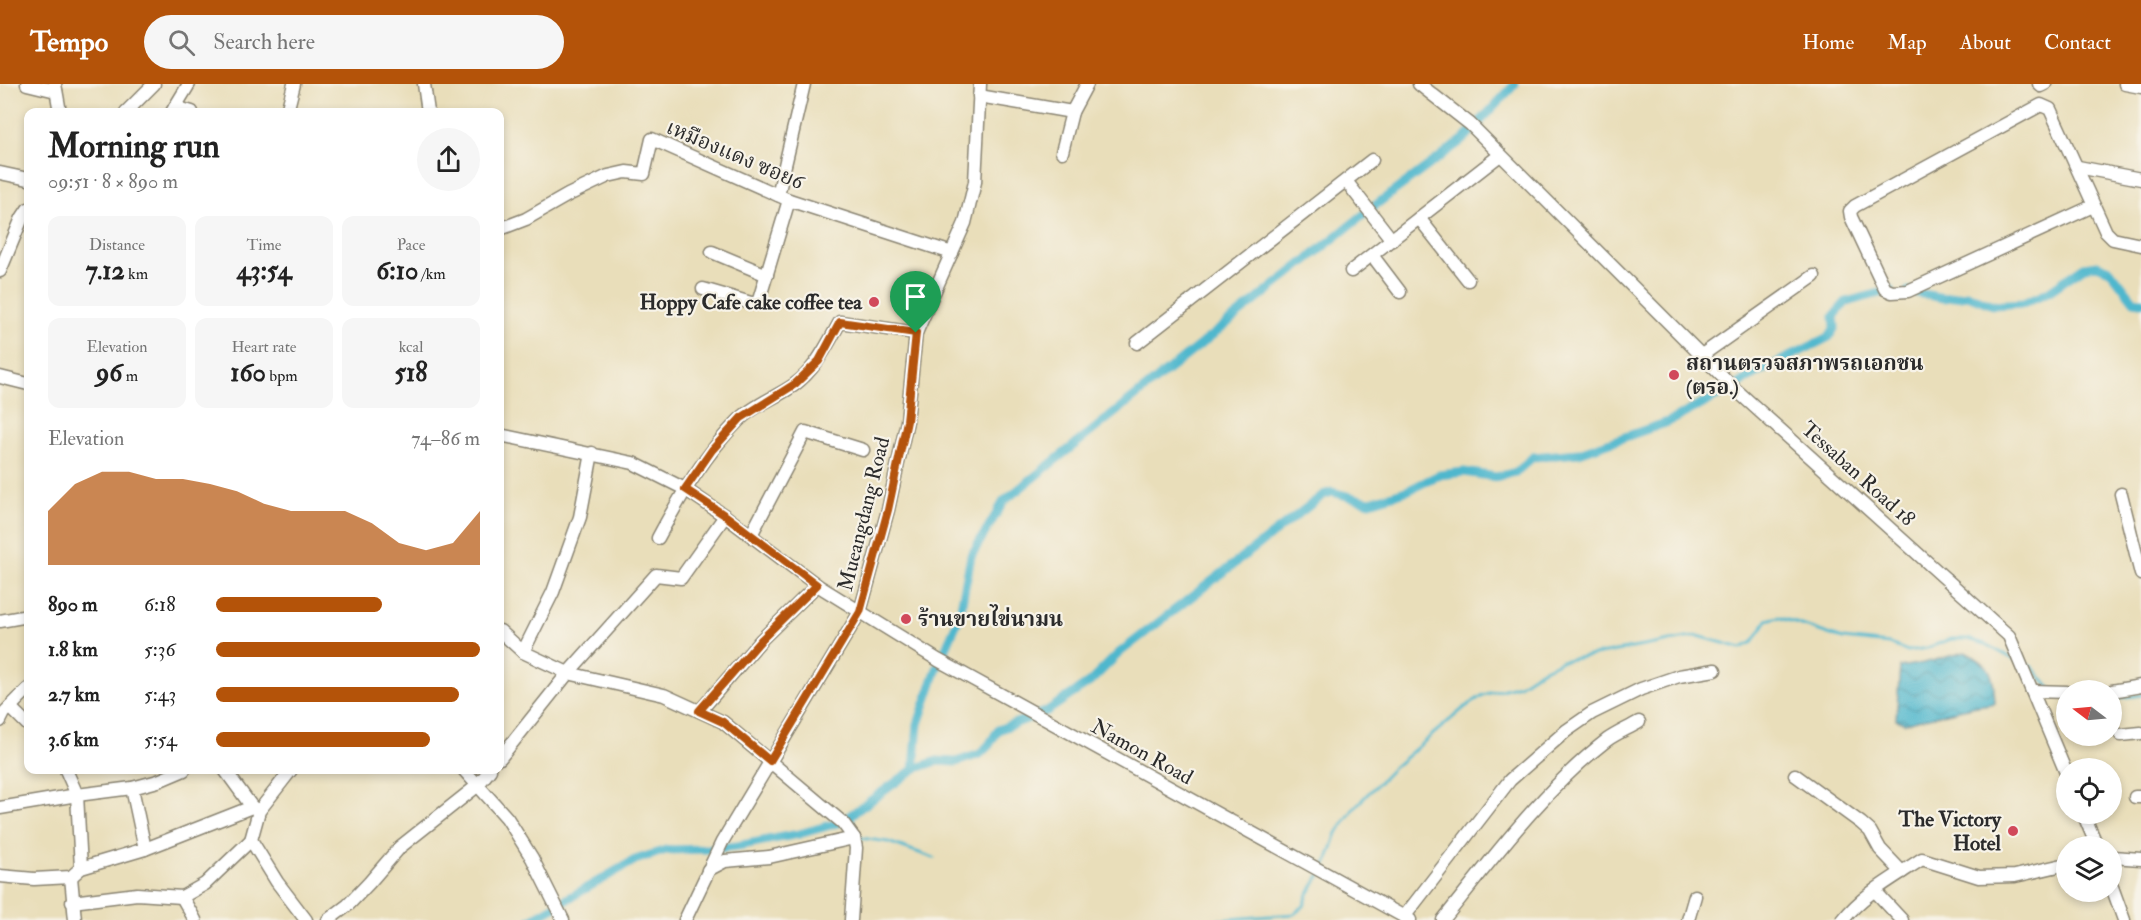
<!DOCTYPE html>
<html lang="en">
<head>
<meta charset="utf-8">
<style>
	body { margin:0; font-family:"IM FELL Double Pica","Noto Serif Thai",serif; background:#f6f6f6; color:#222; height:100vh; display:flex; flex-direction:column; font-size:22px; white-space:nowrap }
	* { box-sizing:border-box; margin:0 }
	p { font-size:20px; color:#767676 }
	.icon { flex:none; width:33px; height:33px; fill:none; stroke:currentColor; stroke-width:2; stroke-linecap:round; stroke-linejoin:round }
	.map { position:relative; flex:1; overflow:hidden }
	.sheet { position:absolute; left:24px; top:24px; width:480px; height:666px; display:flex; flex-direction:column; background:#fff; border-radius:12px; box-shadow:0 3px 9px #0003 }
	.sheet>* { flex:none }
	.needle { width:39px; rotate:286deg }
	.tools { position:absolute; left:2056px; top:596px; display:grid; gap:12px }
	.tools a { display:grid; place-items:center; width:66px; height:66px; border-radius:50%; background:#fff; box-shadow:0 3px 9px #0003; font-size:30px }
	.pin { position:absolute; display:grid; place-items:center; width:51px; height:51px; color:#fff; margin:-62px -26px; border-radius:50% 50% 50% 0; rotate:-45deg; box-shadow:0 0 6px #0007 }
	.pin .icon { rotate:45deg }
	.round { display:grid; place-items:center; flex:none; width:63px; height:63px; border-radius:32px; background:#f6f6f6 }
	.summary { display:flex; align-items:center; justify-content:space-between; height:102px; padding:0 24px }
	h1 { font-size:33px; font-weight:700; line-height:45px }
	.metrics { display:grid; grid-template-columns:repeat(3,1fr); gap:9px; height:102px; padding:6px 24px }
	.metrics div { display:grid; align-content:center; border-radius:12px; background:#f6f6f6; text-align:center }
	.metrics b { font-size:26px; font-weight:700 }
	.metrics small { font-size:16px; font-weight:400 }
	.metrics p { font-size:16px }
	.chart { height:168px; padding:12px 24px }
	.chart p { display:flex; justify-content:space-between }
	.chart svg { width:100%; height:108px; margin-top:6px; fill:#b45309; opacity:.7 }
	ul { padding:0 24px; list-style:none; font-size:20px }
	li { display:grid; grid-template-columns:96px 72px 1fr; align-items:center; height:45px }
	li i { height:15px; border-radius:8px; background:#b45309 }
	header { display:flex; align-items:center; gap:36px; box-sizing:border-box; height:84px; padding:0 30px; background:#b45309; color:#fff }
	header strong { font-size:28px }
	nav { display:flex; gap:33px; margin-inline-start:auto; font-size:21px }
	.search { width:420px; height:54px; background:#f6f6f6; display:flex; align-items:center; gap:15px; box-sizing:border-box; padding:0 21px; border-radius:33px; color:#767676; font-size:22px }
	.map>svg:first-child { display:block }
	.water { fill:url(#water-waves); stroke:#3d717c; stroke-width:1.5 }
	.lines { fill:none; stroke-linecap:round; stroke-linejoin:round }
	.stream { stroke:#4fb7cd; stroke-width:3 }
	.canal { stroke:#4fb7cd; stroke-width:9 }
	.minor-casing { stroke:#8a8472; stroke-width:15 }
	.minor { stroke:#fff; stroke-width:12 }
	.route-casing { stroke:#fff; stroke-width:12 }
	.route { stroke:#b45309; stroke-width:8 }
	.poi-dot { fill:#d1495b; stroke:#f7f3e8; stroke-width:2 }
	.labels { text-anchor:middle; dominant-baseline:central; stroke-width:4.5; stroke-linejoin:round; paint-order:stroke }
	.street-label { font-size:21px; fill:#2b2b2b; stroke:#f7f3e8 }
	.poi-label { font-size:21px; font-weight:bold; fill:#2b2b2b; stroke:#f7f3e8; text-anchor:end }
</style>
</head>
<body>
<header>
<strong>Tempo</strong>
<div class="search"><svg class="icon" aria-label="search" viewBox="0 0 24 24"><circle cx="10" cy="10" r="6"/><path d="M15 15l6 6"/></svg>Search here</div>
<nav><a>Home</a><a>Map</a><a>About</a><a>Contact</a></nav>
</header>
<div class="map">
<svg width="2141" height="836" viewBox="0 0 2141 836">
	<defs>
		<pattern id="water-waves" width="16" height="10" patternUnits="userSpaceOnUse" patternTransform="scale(1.5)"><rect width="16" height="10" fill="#4fb7cd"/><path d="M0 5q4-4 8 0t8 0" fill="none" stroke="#4295a7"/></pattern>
	</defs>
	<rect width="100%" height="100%" fill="#f7f3e8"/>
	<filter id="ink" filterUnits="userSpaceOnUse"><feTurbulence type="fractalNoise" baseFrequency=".0167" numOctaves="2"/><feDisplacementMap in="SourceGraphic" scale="12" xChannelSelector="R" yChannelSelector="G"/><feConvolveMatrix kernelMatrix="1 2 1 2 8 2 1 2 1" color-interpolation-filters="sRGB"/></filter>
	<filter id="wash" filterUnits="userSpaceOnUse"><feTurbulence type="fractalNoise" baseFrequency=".008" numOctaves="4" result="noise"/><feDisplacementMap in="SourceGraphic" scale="24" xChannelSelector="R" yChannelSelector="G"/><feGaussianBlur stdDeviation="1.35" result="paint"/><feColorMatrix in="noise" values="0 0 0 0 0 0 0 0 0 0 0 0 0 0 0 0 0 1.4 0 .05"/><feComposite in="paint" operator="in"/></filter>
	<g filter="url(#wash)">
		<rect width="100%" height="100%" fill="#e9deba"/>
		<path class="water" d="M1965,568C1993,581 1993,590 1995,619L1971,623L1905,639L1896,636L1900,583L1924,579Z"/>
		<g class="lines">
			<g class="stream">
				<polyline points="2025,580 2032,583 2050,604"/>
				<polyline points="2112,615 2141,611"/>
				<polyline points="853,730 854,746"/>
				<polyline points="858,751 861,754 888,758 934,774"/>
				<polyline points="1325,784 1337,749 1354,724 1393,684 1464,624 1483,611 1519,601 1542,586 1561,577 1698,552 1741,564 1753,558 1767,536 1778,533 1843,555 1889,560 1908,567 1927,564 1951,555 1968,555 1985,560 2013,575"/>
				<polyline points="1217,836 1294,830 1304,822 1308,810 1321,790"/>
			</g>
			<g class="canal">
				<polyline points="1908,207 1943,214 1968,211 1993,221 2023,219 2048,208 2084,183 2097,181 2110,186 2134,217 2141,218"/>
				<polyline points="914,685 918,640 936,587 959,534 971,472 1004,417 1377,120 1464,55 1515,0"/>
				<polyline points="531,836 635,776 666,766 708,765 737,762 799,750 841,738 914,685 937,677 956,678 980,670 989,661 998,646 1047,627 1090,598 1119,569 1323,411 1332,408 1370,418 1409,406 1439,391 1464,388 1496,393 1516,388 1533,373 1579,369 1668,338 1733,304 1749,293 1829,253 1835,243 1834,232 1846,218 1891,206"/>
			</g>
		</g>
	</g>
	<g filter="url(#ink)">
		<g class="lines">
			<g class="minor-casing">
				<g id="minor">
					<polyline points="27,0 56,7"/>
					<polyline points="55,0 60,28"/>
					<polyline points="424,0 428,28"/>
					<polyline points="1419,0 1470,40 1735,305 2009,552 2067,691"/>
					<polyline points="2039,0 2041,2 2045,0"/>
					<polyline points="2125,0 2141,3"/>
					<polyline points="979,12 1072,28 1087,0"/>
					<polyline points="175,23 192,28"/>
					<polyline points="126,28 154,0"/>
					<polyline points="172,28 189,0"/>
					<polyline points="287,28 294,0"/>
					<polyline points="1062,68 1072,28"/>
					<polyline points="2078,83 2141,95"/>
					<polyline points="0,89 28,95"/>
					<polyline points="1346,97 1392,156"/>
					<polyline points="778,111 804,0"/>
					<polyline points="2093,122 1908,207 1892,208 1885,205 1851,133 1850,127 1855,122 2041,21 2050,25 2106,148 2113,155 2141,161"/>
					<polyline points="1419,134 1468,196"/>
					<polyline points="500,145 526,135 568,111 608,92 626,88 644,90 652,55 789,116 952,169"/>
					<polyline points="712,168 767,191"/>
					<polyline points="1372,171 1400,208"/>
					<polyline points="0,187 22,134 28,125"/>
					<polyline points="1351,187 1500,71"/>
					<polyline points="703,205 751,219 755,219 759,216 789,116"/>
					<polyline points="1137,259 1372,76"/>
					<polyline points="1702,271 1814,192"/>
					<polyline points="0,293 28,300"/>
					<polyline points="500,351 633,379 685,405 725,432 817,501 938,576 1410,836"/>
					<polyline points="2121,410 2141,490"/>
					<polyline points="751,451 805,348 863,366"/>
					<path d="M658,454C681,411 705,370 739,336C754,321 777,313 794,301C816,285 827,261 840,238L916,249"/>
					<polyline points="0,537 28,532"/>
					<polyline points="500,547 523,568 568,589 664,611 723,638 843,739 854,754 856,764 851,836"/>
					<polyline points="523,568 553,508 580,433 592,369"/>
					<polyline points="2032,607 2067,608"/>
					<polyline points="2112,607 2141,602"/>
					<polyline points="10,623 28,641"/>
					<polyline points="700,627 762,555 817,501"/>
					<polyline points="0,637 4,629 28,605"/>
					<polyline points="2121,651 2141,649"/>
					<polyline points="500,674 568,589 656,491 681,494 725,432"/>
					<polyline points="66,686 77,711 81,784"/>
					<polyline points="225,686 252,723 258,726"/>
					<polyline points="291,686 259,727 251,756 277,798 306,836"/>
					<polyline points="464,686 507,734 532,774 563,836"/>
					<polyline points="1795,691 1861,739 1870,747 1880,765 1902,788"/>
					<polyline points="132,704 145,765"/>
					<polyline points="2135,713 2141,713"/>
					<polyline points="0,724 77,711 132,704 158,697 184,686"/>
					<polyline points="2083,729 2097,762"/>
					<polyline points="2112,773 2141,775"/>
					<polyline points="708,786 725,777 769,773 854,754"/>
					<polyline points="0,792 34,795 71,793 81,784 145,765 252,723"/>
					<polyline points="71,793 75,836"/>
					<polyline points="2112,803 2124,836"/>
					<polyline points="1875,807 1902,836"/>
					<polyline points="182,813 195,836"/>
					<polyline points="72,818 137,810 182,813 205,800 251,756"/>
					<polyline points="1404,833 1510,696 1566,647 1592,629 1641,605 1679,592 1715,586"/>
					<polyline points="328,836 348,821 369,799 400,763 477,702 490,686"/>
					<polyline points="685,836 722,758 860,528 888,426 907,337 916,249 965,139 975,98 980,0"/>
					<path d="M1443,836C1492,775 1545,704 1607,656C1617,649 1629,644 1639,638"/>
					<polyline points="1688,836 1695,812"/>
					<path d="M1843,836C1863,810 1895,793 1922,775L1979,793L2015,792L2067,780"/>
				</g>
			</g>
			<use href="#minor" class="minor"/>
		</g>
	</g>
	<g class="lines" filter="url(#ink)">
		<g class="route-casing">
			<polygon id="route" points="840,238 916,249 907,337 888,426 860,528 770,677 723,638 699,627 762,555 817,501 726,432 685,405 712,366 741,334 795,300 819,277"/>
		</g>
		<use href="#route" class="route"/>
	</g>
	<g class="poi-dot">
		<circle cx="874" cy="218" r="6"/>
		<circle cx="1674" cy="291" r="6"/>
		<circle cx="906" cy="535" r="6"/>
		<circle cx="2013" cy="747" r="6"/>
	</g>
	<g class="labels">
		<g class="street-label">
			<text transform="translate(735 71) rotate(23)">เหมืองแดง ซอย6</text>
			<text transform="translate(1858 390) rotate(42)">Tessaban Road 18</text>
			<text transform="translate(864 430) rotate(-76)">Mueangdang Road</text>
			<text transform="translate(1142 668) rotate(29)">Namon Road</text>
		</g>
		<g class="poi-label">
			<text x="862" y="218">Hoppy Cafe cake coffee tea</text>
			<text x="1686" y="279" text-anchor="start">สถานตรวจสภาพรถเอกชน<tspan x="1686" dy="24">(ตรอ.)</tspan></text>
			<text x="918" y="535" text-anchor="start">ร้านขายไข่นามน</text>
			<text x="2001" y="735">The Victory<tspan x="2001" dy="24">Hotel</tspan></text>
		</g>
	</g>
</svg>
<div class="tools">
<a><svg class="needle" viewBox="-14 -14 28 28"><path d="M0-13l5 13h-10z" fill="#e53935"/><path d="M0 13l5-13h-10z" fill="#767676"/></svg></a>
<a><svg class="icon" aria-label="locate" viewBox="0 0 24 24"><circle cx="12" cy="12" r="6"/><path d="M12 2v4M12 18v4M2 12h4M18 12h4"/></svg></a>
<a><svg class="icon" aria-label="layers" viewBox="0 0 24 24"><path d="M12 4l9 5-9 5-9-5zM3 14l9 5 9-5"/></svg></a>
</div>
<div class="pin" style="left:916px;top:249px;background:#1e9e55"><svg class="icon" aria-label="arrive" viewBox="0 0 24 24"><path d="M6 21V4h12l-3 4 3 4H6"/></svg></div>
<section class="sheet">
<div class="summary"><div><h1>Morning run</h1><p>09:51 · 8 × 890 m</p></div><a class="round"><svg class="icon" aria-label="share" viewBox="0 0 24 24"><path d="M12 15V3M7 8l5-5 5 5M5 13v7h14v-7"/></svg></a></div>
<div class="metrics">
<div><p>Distance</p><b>7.12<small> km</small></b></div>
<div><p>Time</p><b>43:54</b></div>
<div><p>Pace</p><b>6:10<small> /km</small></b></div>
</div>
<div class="metrics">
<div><p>Elevation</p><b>96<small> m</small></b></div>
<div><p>Heart rate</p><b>160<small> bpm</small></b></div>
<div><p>kcal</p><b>518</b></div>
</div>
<div class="chart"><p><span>Elevation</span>74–86 m</p>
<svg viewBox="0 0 160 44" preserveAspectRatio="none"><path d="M0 44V22L10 11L20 6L30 6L40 9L50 9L60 11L70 14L80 19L90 22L100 22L110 22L120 27L130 35L140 38L150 35L160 22V44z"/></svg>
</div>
<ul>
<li><b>890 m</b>6:18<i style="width:63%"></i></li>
<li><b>1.8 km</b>5:36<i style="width:100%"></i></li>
<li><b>2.7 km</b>5:43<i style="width:92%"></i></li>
<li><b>3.6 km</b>5:54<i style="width:81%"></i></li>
</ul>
</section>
</div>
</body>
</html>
